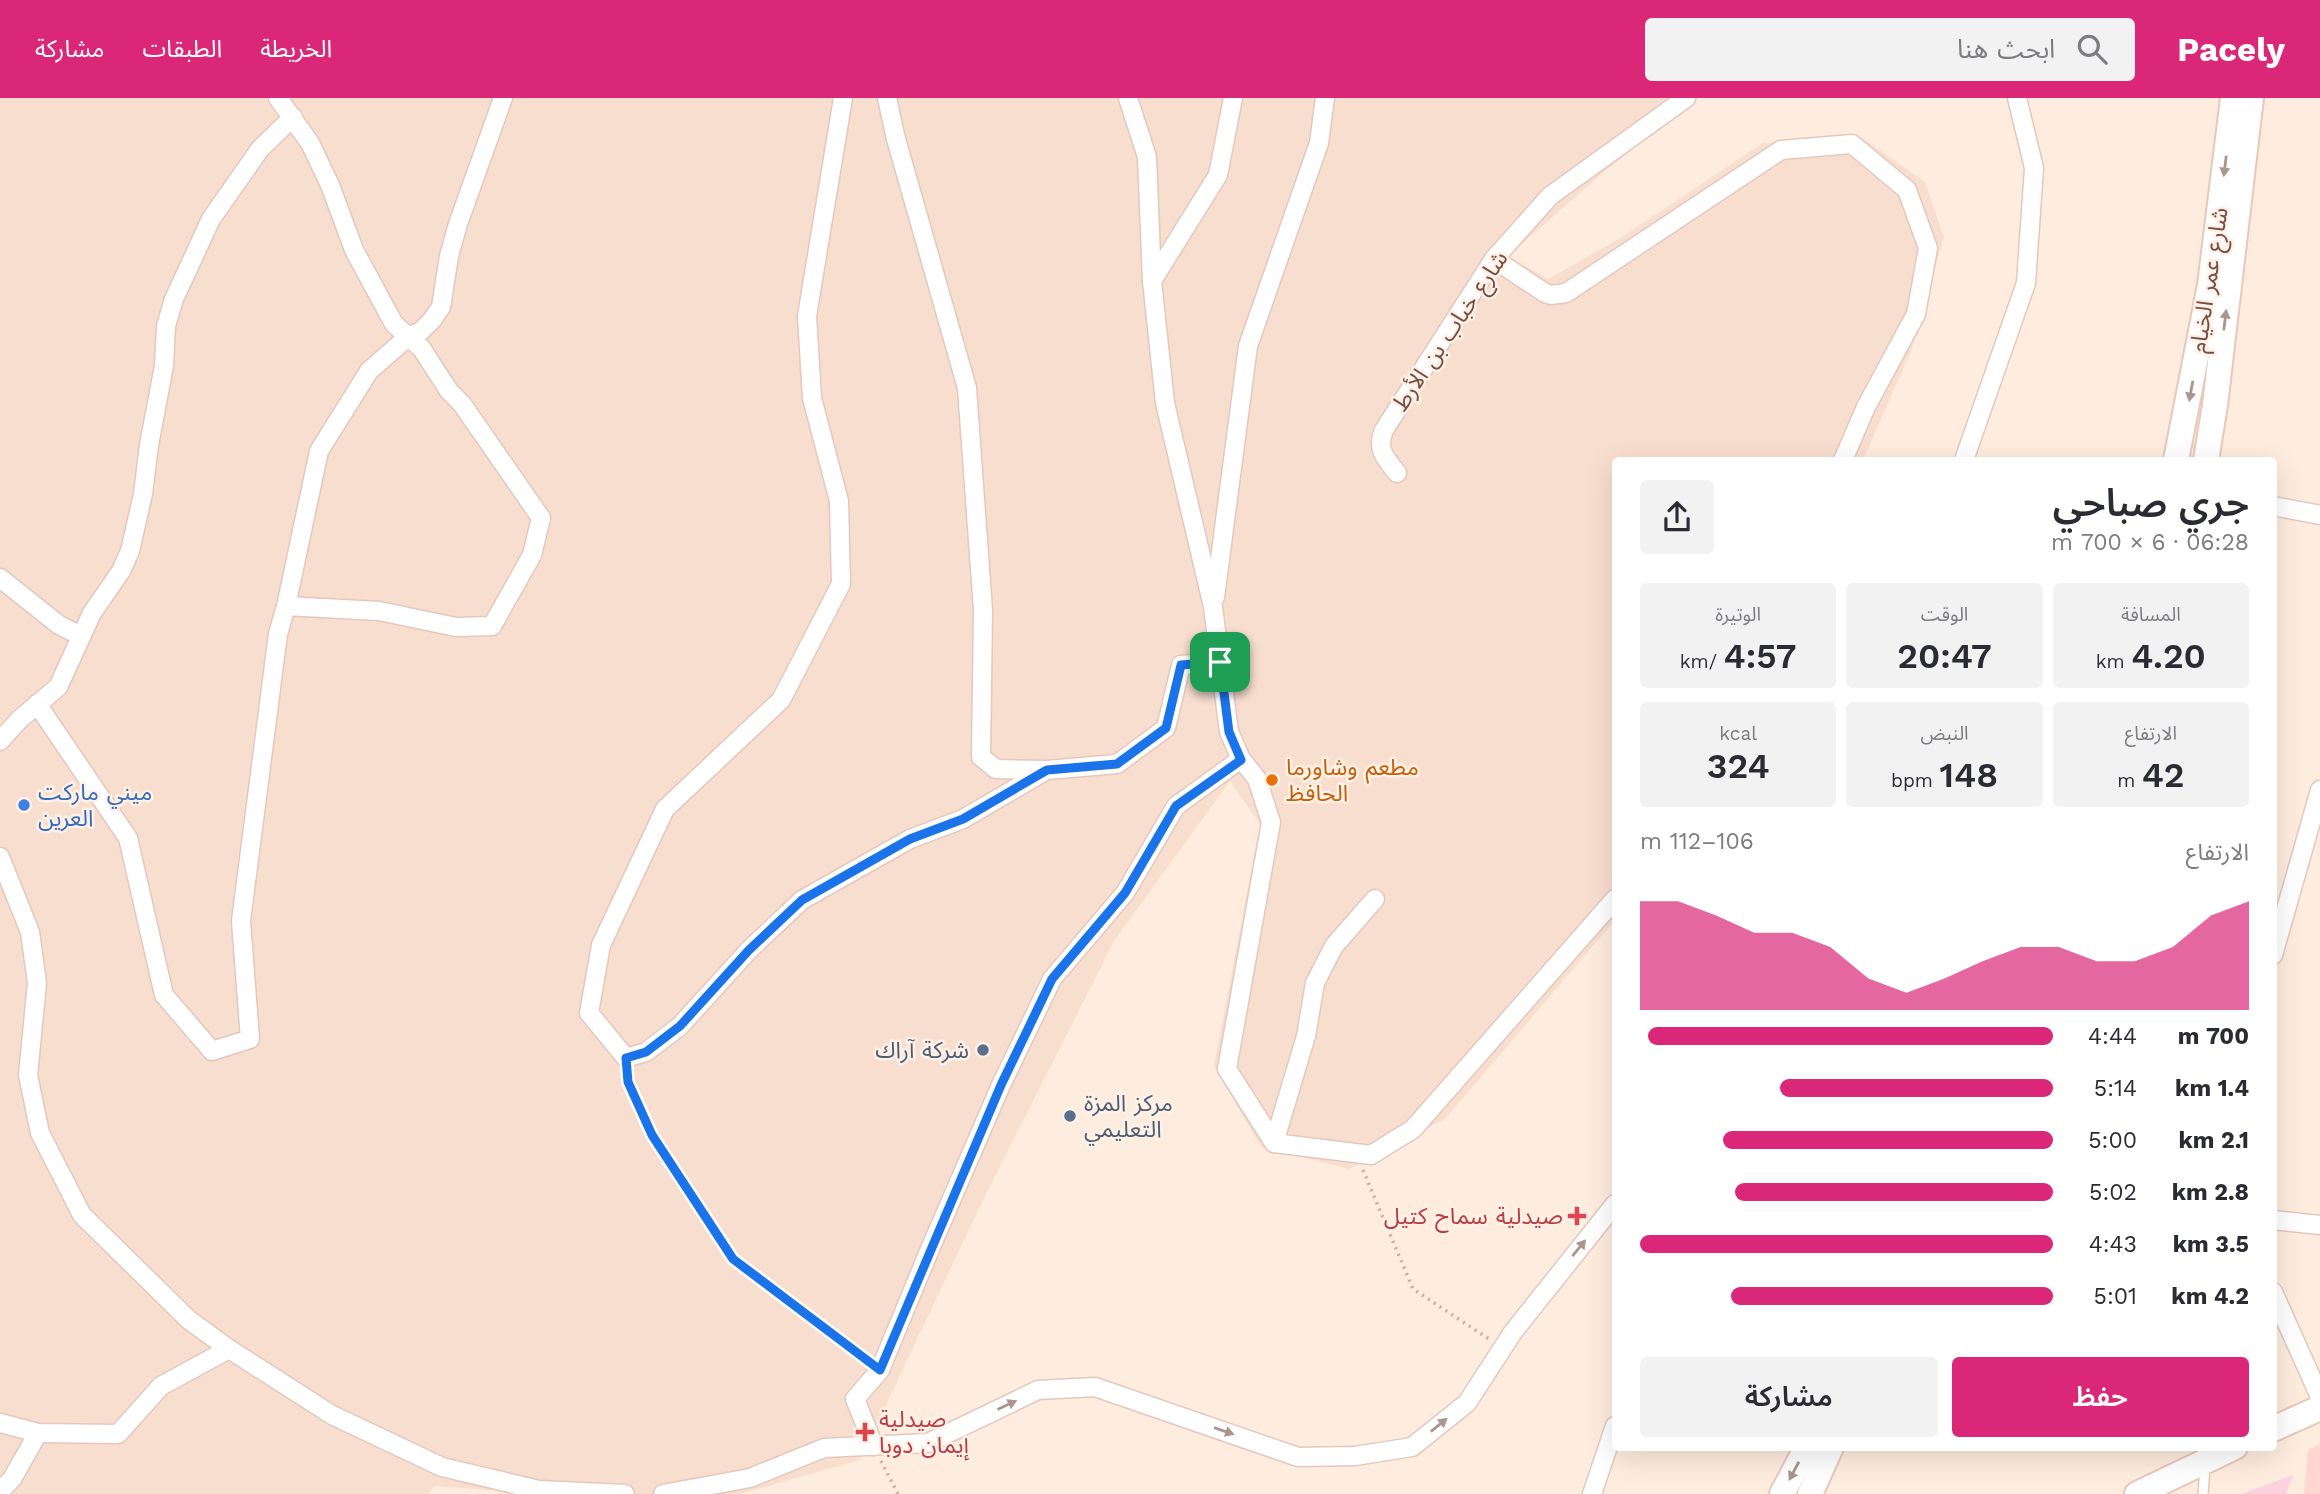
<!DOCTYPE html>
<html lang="ar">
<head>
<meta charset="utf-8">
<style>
	body { margin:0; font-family:"Work Sans","Noto Sans Arabic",sans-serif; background:#f2f2f3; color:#2b2b33; direction:rtl; height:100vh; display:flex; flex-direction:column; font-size:26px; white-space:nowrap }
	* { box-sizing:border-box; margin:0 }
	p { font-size:23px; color:#7c7c81 }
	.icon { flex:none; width:38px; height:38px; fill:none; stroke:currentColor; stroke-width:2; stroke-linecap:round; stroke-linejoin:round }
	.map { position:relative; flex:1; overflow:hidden; direction:ltr }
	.panel { position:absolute; left:1612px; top:359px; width:665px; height:994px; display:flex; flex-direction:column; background:#fff; border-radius:7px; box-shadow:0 7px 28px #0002; direction:rtl }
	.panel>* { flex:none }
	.pin { position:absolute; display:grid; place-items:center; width:60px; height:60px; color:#fff; margin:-30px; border-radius:14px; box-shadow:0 4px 10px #0006 }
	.round { display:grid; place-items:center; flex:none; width:74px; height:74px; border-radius:7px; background:#f2f2f3 }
	.summary { display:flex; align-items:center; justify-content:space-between; height:119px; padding:0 28px }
	h1 { font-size:38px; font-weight:600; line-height:52px }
	.figures { display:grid; grid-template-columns:repeat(3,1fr); gap:10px; height:119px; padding:7px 28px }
	.figures div { display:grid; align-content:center; border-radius:7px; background:#f2f2f3; text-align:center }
	.figures b { font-size:35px; font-weight:600 }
	.figures small { font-size:19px; font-weight:400 }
	.figures p { font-size:19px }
	.chart { height:196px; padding:14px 28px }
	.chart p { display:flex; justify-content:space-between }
	.chart svg { width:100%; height:126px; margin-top:7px; fill:#db2777; opacity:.7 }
	.action { display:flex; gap:14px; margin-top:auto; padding:14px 28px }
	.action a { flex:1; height:80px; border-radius:7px; background:#db2777; color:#fff; font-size:28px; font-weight:600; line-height:80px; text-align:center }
	.action a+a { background:#f2f2f3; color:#2b2b33 }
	ul { padding:0 28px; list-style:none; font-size:23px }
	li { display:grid; grid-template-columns:112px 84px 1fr; align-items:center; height:52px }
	li i { height:18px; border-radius:9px; background:#db2777 }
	header { display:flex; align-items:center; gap:42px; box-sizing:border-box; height:98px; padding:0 35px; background:#db2777; color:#fff }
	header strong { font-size:33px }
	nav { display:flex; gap:38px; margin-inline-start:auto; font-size:24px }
	.search { width:490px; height:63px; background:#f2f2f3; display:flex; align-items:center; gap:18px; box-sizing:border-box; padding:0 24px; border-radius:7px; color:#7c7c81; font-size:26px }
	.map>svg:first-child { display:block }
	.residential { fill:#f8decf }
	.commercial { fill:#ffd6d1 }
	.medical { fill:#fdd1de }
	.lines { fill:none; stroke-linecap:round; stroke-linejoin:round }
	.lane-casing { stroke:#e4c8bd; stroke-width:12 }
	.street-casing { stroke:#e4c8bd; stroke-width:21 }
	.secondary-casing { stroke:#eac7b9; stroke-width:28 }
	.path { stroke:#daa598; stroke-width:3.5; stroke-dasharray:2 5; stroke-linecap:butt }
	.lane { stroke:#fff; stroke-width:9 }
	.street { stroke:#fff; stroke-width:18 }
	.secondary { stroke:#fff; stroke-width:24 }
	.oneway { fill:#ac948f }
	.route-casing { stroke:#fff; stroke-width:14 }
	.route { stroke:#1a73e8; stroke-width:9 }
	.food-dot { fill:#e8710a; stroke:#fff1e6; stroke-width:2.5 }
	.shop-dot { fill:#3f7fe0; stroke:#fff1e6; stroke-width:2.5 }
	.service-dot { fill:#5c6f8a; stroke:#fff1e6; stroke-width:2.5 }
	.health-dot { fill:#e0444e; stroke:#fff1e6; stroke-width:2.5 }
	.labels { text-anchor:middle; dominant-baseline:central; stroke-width:5; stroke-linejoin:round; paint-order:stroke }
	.street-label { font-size:23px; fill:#754d45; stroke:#fff1e6 }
	.food-label { font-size:23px; fill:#c56008; stroke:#fff1e6; text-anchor:start }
	.shop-label { font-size:23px; fill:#366cbe; stroke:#fff1e6; text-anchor:start }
	.service-label { font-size:23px; fill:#4e5e75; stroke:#fff1e6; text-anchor:end }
	.health-label { font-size:23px; fill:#be3a42; stroke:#fff1e6; text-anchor:end }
</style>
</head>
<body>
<header>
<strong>Pacely</strong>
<div class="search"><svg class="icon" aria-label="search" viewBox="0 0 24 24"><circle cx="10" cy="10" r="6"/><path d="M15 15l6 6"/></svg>ابحث هنا</div>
<nav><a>الخريطة</a><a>الطبقات</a><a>مشاركة</a></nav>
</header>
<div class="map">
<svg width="2320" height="1396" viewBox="0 0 2320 1396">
	<rect width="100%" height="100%" fill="#feecde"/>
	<polygon class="residential" points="0,0 1696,0 1605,73 1508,158 1548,181 1619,141 1763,45 1859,38 1925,84 1944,139 1911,253 1863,362 1615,362 1615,822 1445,1021 1349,1071 1261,1049 1214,968 1260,726 1230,683 1114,843 981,1106 860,1362 740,1396 547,1396 434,1388 428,1396 0,1396"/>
	<polygon class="commercial" points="2320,1346 2320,1396 2304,1396 2308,1352"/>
	<polygon class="medical" points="2293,1377 2286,1396 2242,1396"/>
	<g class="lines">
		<g class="lane-casing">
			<polyline id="lane" points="2203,1396 2205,1368"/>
		</g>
		<g class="street-casing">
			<g id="street">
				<polyline points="843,0 807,218 812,300 839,403 841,486 781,602 665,711 601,847 589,915 626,960 646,954 680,928 749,852 802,802 910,741 963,721 1047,672 1117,666 1166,630 1181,567 1221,564"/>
				<polyline points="887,0 896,41 967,290 983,512 981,659 996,671 1047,672"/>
				<polyline points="1128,0 1147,59 1152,183 1165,305 1213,509 1229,634 1241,661 1257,681 1271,724 1227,971 1274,1045 1371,1057 1413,1031 1615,801"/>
				<polyline points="1494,161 1545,195 1551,197 1566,195 1781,52 1852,46 1907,92 1928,150 1916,216 1866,309 1843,362"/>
				<polyline points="1152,183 1218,77 1233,0"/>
				<polyline points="1964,362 2026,185 2034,70 2017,0"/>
				<path d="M1397,375C1385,360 1376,351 1384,332L1494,161L1550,98L1686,0"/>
				<polyline points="2273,408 2320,417"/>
				<polyline points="0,480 59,527 81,538"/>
				<polyline points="1215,499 1248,248 1319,45 1325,0"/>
				<polyline points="286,508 319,353 369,273 409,238 420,234 432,222 441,209 449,158 458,126 503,0"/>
				<polyline points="37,606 128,740 164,897 212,953 250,941 241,823 278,536 286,508 379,513 456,529 492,528 532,457 541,420 462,306 449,293 422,251 394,226 354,152 330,87 310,45 278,0"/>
				<polyline points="0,643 20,621 58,589 92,515 121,473 130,453 143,396 149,347 164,268 166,228 174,201 211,121 260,51 293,19"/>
				<polyline points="0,759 30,834 37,885 28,977 40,1035 82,1117 189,1222 229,1251 332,1317 442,1369 539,1392 625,1396"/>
				<polyline points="2273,857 2320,692"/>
				<polyline points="1274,1045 1306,938 1315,885 1334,848 1375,801"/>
				<polyline points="2273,1122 2320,1127"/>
				<polyline points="2273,1194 2320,1299"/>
				<polyline points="0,1325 38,1335 118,1336 161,1288 229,1251"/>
				<polyline points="874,1348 855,1301 880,1272 930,1151 1001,987 1052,881 1125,795 1176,708 1241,661"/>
				<polyline points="0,1393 12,1381 38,1335"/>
				<polyline points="663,1396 750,1380 824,1350 928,1345 1038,1292 1095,1289 1298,1359 1355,1358 1412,1349 1467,1305 1513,1234 1615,1106"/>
				<polyline points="1592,1396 1615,1328"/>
			</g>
		</g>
		<g class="secondary-casing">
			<g id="secondary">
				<polyline points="2176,362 2210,187 2233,0"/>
				<polyline points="2206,362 2215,307 2251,0"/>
				<polyline points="2273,1331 2320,1310"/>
				<polyline points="1782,1396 1807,1349"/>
				<polyline points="1810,1396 1831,1349"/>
				<polyline points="2137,1396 2235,1349"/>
			</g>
		</g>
		<g class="path">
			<polyline points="627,978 628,984 652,1037 733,1161 867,1263"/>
			<polyline points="1363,1072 1413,1191 1489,1241"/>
			<polyline points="881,1363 898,1396"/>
		</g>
		<use href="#lane" class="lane"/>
		<use href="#street" class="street"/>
		<use href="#secondary" class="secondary"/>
	</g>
	<defs><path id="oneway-solid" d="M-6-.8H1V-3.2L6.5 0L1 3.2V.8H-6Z" transform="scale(1.75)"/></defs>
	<g class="oneway">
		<use href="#oneway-solid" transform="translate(2225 68) rotate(97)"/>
		<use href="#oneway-solid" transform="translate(2225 222) rotate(-83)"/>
		<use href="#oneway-solid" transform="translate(2191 293) rotate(100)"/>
		<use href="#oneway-solid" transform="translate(1579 1150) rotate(-51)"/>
		<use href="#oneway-solid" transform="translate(1007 1307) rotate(-25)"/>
		<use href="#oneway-solid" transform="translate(1439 1327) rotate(-39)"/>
		<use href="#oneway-solid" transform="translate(1224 1333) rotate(19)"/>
		<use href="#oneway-solid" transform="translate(1794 1373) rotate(118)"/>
	</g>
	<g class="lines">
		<g class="route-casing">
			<polygon id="route" points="1220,564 1229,634 1241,662 1176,708 1125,795 1052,881 1001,987 880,1272 733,1161 652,1037 628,984 626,960 646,954 680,928 749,852 802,802 910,741 963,721 1047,672 1117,666 1166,630 1181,567"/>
		</g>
		<use href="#route" class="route"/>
	</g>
	<circle class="food-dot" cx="1272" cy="682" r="7"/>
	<circle class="shop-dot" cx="24" cy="707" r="7"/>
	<g class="service-dot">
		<circle cx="983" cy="952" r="7"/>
		<circle cx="1070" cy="1018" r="7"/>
	</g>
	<g class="health-dot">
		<path d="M1573.5 1107.5h7v7h7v7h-7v7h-7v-7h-7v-7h7z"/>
		<path d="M861.5 1323.5h7v7h7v7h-7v7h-7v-7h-7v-7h7z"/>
	</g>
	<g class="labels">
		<g class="street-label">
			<text transform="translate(2209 182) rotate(-81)">شارع عمر الخيام</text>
			<text transform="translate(1450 233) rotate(-56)">شارع خباب بن الأرط</text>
		</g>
		<g class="food-label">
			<text x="1286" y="669">مطعم وشاورما<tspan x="1286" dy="26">الحافظ</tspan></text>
		</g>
		<g class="shop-label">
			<text x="38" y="694">ميني ماركت<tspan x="38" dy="26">العرين</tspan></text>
		</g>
		<g class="service-label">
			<text x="969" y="952">شركة آراك</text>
			<text x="1084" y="1005" text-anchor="start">مركز المزة<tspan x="1084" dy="26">التعليمي</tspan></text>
		</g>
		<g class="health-label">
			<text x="1563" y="1118">صيدلية سماح كتيل</text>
			<text x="879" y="1321" text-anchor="start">صيدلية<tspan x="879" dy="26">إيمان دوبا</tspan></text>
		</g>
	</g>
</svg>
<div class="pin" style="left:1220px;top:564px;background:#1e9e55"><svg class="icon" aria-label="arrive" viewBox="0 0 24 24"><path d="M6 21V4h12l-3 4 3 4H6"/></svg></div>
<section class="panel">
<div class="summary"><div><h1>جري صباحي</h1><p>06:28 · 6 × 700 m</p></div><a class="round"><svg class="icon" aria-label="share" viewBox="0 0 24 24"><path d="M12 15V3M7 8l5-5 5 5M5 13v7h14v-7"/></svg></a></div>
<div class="figures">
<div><p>المسافة</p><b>4.20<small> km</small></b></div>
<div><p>الوقت</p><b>20:47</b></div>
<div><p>الوتيرة</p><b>4:57<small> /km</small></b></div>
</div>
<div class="figures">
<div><p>الارتفاع</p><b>42<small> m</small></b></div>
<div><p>النبض</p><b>148<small> bpm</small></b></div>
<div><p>kcal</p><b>324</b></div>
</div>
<div class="chart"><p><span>الارتفاع</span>106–112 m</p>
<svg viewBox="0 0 160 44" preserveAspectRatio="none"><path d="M0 44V6L10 6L20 11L30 17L40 17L50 22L60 33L70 38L80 33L90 27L100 22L110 22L120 27L130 27L140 22L150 11L160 6V44z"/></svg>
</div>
<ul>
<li><b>700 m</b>4:44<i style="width:98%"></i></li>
<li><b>1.4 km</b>5:14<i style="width:66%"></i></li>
<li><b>2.1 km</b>5:00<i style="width:80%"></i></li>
<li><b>2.8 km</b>5:02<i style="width:77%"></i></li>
<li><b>3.5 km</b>4:43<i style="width:100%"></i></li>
<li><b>4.2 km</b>5:01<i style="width:78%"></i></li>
</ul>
<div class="action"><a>حفظ</a><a>مشاركة</a></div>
</section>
</div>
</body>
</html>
